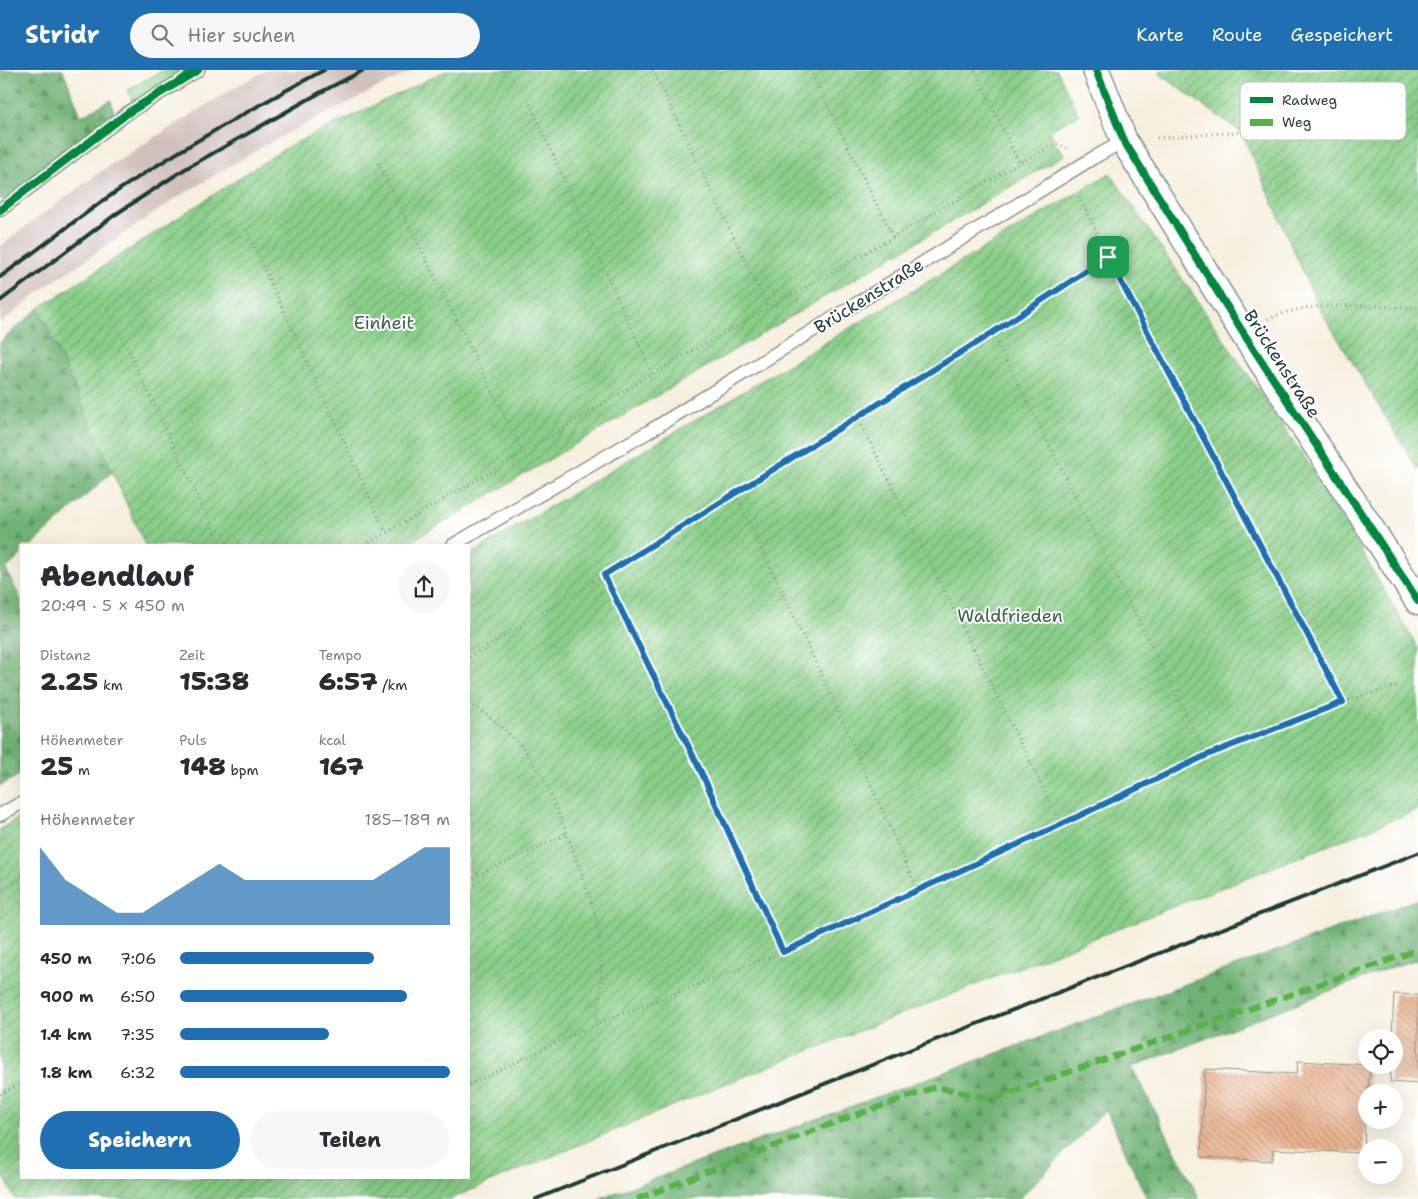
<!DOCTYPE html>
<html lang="de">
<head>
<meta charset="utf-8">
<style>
	body { margin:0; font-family:"Shantell Sans",sans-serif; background:#f7f7f7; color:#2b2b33; height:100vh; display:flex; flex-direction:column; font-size:19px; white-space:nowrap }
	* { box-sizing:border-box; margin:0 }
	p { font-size:16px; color:#7c7c81 }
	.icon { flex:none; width:28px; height:28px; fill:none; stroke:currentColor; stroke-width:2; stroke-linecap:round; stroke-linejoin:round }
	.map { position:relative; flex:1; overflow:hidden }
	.panel { position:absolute; left:20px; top:474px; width:450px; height:635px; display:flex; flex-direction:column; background:#fff; border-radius:0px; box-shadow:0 5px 20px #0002 }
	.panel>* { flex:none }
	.controls { position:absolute; left:1358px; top:959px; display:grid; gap:10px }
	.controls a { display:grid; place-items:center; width:45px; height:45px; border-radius:50%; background:#fff; box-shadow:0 5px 20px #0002; font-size:25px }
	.pin { position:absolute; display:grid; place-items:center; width:42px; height:42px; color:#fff; margin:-21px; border-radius:10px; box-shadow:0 2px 8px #0006 }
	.round { display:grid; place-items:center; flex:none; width:52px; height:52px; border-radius:26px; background:#f7f7f7 }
	.summary { display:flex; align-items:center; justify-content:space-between; height:85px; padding:0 20px }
	h1 { font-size:28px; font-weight:800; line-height:38px }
	.metrics { display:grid; grid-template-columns:repeat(3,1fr); gap:8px; height:85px; padding:5px 20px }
	.metrics div { display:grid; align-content:center }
	.metrics b { font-size:25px; font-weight:800 }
	.metrics small { font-size:14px; font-weight:400 }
	.metrics p { font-size:14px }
	.chart { height:140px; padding:10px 20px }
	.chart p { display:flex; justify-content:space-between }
	.chart svg { width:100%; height:90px; margin-top:5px; fill:#1f6fb2; opacity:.7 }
	.button { display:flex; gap:10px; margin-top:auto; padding:10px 20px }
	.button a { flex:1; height:58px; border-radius:30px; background:#1f6fb2; color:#fff; font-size:20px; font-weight:800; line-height:58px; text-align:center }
	.button a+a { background:#f7f7f7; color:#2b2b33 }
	ul { padding:0 20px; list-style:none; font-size:16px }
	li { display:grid; grid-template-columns:80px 60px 1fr; align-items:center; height:38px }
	li i { height:12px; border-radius:6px; background:#1f6fb2 }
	header { display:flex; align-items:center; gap:30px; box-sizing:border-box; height:70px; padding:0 25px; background:#1f6fb2; color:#fff }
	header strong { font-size:24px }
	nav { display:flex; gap:28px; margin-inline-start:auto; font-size:18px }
	.search { width:350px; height:45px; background:#f7f7f7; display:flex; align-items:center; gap:12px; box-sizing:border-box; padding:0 18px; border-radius:28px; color:#7c7c81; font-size:19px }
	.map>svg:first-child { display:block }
	.industrial { fill:#d0c0bc }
	.green { fill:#8acf89; stroke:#54865e }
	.forest { fill:url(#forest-firs); stroke:#477854 }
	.garden { fill:url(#garden-furrows); stroke:#54865e }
	.building { fill:url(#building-back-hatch) }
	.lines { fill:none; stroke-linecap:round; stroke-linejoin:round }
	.lane-casing { stroke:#8a9689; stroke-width:15 }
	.street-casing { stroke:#8a9689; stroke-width:29 }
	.path { stroke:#8a9689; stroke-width:3; stroke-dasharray:1 4; stroke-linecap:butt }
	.lane { stroke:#fff; stroke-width:12 }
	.street { stroke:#fff; stroke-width:26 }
	.rail { stroke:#1f3d34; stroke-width:4 }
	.quiet { stroke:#55b346; stroke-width:6; stroke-dasharray:12 6; stroke-linecap:butt }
	.cycleway-casing { stroke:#fff; stroke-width:11 }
	.cycleway { stroke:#00873e; stroke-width:8 }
	.route-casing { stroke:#fff; stroke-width:10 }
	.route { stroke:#1f6fb2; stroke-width:6 }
	.labels { text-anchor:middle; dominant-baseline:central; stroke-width:4; stroke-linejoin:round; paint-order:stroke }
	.street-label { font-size:18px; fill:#1f3d34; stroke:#fff }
	.park-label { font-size:18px; fill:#3a6249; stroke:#fff }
	.key { fill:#fff; stroke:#bcc5c2; stroke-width:1 }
	.key-label { font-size:14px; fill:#1f3d34 }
</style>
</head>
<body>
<header>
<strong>Stridr</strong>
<div class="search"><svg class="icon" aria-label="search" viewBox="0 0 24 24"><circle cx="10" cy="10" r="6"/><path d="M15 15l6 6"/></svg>Hier suchen</div>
<nav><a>Karte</a><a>Route</a><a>Gespeichert</a></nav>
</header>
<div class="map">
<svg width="1418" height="1129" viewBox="0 0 1418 1129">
	<defs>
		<pattern id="forest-firs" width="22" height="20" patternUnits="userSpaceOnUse" patternTransform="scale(1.25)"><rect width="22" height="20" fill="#6fb275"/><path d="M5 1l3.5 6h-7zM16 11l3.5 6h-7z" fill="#5b9261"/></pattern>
		<pattern id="garden-furrows" width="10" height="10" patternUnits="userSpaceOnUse" patternTransform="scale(1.25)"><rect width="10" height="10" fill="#8acf89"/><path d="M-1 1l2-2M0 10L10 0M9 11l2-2" fill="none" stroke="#70a971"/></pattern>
		<pattern id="building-back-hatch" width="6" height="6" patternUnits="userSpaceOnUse" patternTransform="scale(1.25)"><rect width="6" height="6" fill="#eab290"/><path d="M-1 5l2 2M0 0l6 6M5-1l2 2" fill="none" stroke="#bd9276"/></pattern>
	</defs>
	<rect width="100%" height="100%" fill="#fff"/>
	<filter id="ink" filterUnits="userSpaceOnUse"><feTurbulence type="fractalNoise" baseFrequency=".02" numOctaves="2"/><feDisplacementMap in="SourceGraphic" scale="10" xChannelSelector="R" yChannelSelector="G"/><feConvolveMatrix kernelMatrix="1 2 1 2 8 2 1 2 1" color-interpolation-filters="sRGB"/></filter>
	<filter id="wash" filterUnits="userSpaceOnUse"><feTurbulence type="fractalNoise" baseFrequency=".0096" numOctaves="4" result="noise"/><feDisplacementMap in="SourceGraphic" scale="20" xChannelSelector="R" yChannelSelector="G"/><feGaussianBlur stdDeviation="1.12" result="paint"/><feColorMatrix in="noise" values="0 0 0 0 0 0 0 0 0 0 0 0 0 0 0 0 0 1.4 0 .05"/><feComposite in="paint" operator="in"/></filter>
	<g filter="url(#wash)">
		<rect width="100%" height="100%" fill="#f6efde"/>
		<polygon class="industrial" points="267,0 415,0 379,17 267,74 175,129 47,216 0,254 0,177 18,162 106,98 235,17"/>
		<polygon class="green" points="163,0 186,0 133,33 128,20"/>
		<g class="forest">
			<polygon points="0,0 63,0 81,46 111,30 114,44 3,130 0,129"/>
			<polygon points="39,238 112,402 32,475 21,475 21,485 6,499 21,530 21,704 0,716 0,272"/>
			<polygon points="1418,829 1418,889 1387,899 1132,997 1200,1129 1147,1129 1106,1040 1019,1129 598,1129"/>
		</g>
		<g class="garden">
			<polygon points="448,0 1057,0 1079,45 1050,60 1056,74 1064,85 405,475 145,475 39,238 287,77"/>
			<polygon points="1160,0 1418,0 1418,400 1318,236 1242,63 1161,5"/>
			<polygon points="1110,103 1319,409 1418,578 1418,740 730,1012 450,1129 15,1129 0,1098 0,759 21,747 21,1108 469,1108 469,485"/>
		</g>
		<g id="blocks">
			<g class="building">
				<polygon points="1394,924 1418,925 1418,1014 1390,1012 1391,995 1394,995 1394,968 1392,968"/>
				<polygon points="1298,991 1370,995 1368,1022 1366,1022 1364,1083 1273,1079 1272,1091 1201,1087 1205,999 1297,1004"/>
			</g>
		</g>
	</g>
	<g filter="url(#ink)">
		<use href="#blocks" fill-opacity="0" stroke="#8a9689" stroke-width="1"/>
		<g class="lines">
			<g class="lane-casing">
				<g id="lane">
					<polyline points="0,140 129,42 198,0"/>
					<polyline points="453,475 648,362 1093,88 1124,71"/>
					<polyline points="0,745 21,733"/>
				</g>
			</g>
			<g class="street-casing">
				<polyline id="street" points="1096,0 1124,71 1242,261 1418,531"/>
			</g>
			<g class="path">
				<polyline points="653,0 768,238"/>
				<polyline points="810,0 893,167"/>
				<polyline points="975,0 1019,93"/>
				<polyline points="530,34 652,304"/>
				<polyline points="1157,68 1418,49"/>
				<polyline points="378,93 523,383"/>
				<polyline points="246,159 386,463"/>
				<polyline points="1108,187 1343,632"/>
				<polyline points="107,236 221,475"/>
				<path d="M1268,249C1311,229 1371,237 1418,238"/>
				<polyline points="992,263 1108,187 1078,123"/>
				<polyline points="857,346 992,263 1207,685"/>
				<polyline points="735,424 857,346 1061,754"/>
				<polyline points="365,475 523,383 652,304 893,167 1019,93 1056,74 1067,78"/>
				<polyline points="604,505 735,424 821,603 918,821"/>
				<polyline points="469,587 604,505 703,706 783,882"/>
				<polyline points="469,634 485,643 501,656 525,680 544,709 567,764"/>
				<path d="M469,809L567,764C579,797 593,829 599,863C604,893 601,924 596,954"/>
				<polyline points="0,819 21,809"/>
				<polyline points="469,1015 596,954 783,882 1061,754 1207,685 1343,632 1399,615"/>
				<polyline points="0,1024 21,1014"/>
				<polyline points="230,1129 275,1108"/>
			</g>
			<use href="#lane" class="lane"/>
			<use href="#street" class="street"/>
			<g class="rail">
				<path d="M0,207C35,182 69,155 104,130C174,82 249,40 324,0"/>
				<polyline points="0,231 116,144 185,99 323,21 364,0"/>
				<polyline points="536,1129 912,979 1418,783"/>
			</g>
			<polyline class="quiet" points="637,1129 836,1052 936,1017 992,1029 1418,880"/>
			<g class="cycleway-casing">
				<g id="cycleway">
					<polyline points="1096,0 1124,71 1242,261 1418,531"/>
					<polyline points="0,140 129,42 198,0"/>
				</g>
			</g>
			<use href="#cycleway" class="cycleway"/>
		</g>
	</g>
	<g class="lines" filter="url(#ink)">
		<g class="route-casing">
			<polygon id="route" points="1108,187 1343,632 1207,685 1062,754 783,882 703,706 604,505 992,263"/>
		</g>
		<use href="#route" class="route"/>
	</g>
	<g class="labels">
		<g class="street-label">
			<text transform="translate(869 226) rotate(-32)">Brückenstraße</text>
			<text transform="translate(1282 294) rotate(57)">Brückenstraße</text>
		</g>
		<g class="park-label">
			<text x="384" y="253">Einheit</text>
			<text x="1010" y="546">Waldfrieden</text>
		</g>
	</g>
	<rect x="1240" y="12" width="166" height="58" rx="8" class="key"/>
	<rect x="1250" y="27" width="23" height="6" fill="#00873e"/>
	<rect x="1250" y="49" width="23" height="7" fill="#55b346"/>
	<g class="key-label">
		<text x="1282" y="35">Radweg</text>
		<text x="1282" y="57">Weg</text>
	</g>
</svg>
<div class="controls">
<a><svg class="icon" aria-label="locate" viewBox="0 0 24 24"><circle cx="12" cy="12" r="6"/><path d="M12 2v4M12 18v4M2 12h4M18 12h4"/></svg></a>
<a>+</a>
<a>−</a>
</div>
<div class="pin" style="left:1108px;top:187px;background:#1e9e55"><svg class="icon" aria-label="arrive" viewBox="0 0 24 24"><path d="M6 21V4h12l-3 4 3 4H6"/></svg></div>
<section class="panel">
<div class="summary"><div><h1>Abendlauf</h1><p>20:49 · 5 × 450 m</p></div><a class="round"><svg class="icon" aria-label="share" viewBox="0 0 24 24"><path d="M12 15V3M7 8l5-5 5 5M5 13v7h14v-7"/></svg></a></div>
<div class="metrics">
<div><p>Distanz</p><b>2.25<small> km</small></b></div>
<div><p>Zeit</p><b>15:38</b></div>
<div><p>Tempo</p><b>6:57<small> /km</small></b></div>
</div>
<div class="metrics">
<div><p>Höhenmeter</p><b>25<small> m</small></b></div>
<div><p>Puls</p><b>148<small> bpm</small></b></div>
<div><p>kcal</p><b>167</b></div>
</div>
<div class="chart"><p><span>Höhenmeter</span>185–189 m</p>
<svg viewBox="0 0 160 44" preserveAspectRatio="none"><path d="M0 44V6L10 22L20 30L30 38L40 38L50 30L60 22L70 14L80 22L90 22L100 22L110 22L120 22L130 22L140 14L150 6L160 6V44z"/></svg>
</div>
<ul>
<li><b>450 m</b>7:06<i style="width:72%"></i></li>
<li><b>900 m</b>6:50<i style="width:84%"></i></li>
<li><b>1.4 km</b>7:35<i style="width:55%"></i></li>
<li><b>1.8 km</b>6:32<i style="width:100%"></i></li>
</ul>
<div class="button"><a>Speichern</a><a>Teilen</a></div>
</section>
</div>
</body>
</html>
